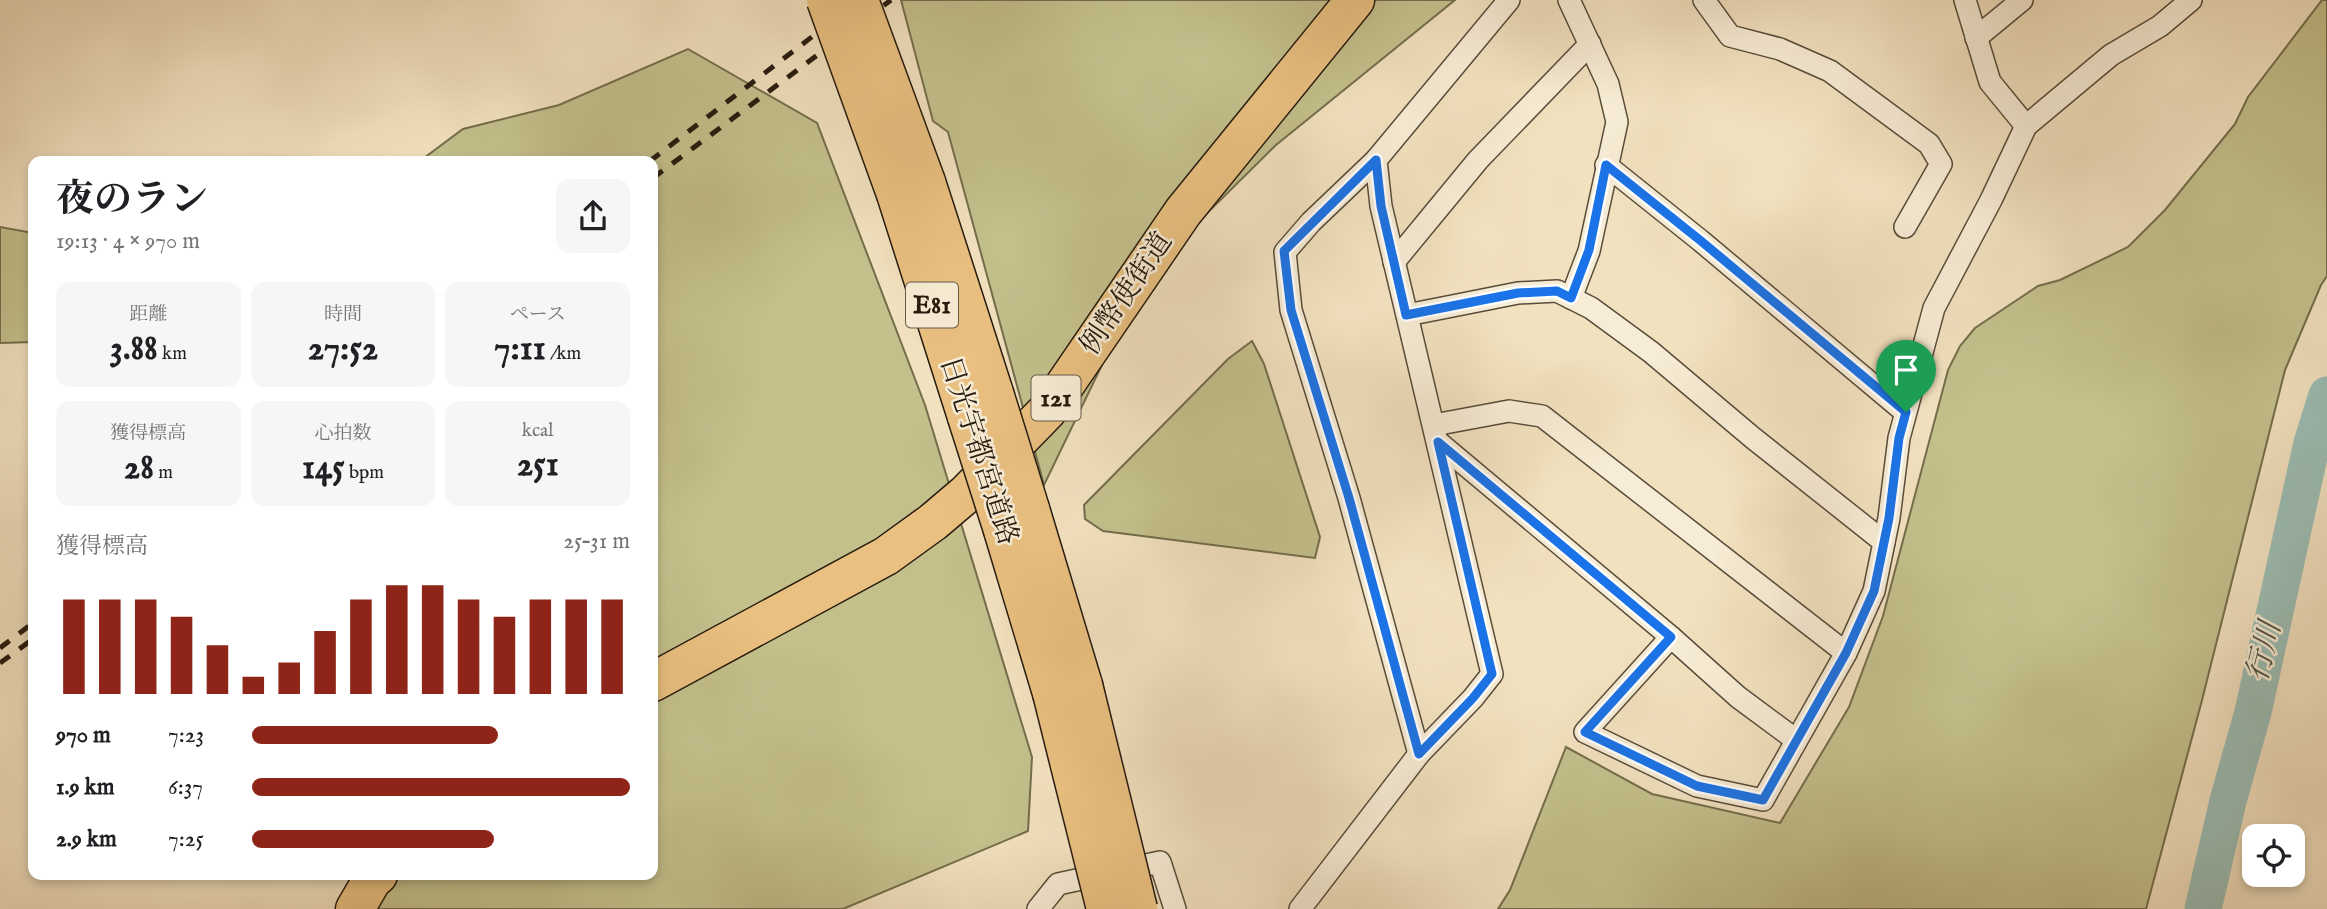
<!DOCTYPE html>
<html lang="ja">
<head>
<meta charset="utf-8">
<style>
	body { margin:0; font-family:"IM FELL English","Noto Serif JP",serif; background:#f6f6f6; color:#202124; height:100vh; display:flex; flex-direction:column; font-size:26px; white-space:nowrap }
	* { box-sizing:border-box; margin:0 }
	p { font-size:23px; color:#757577 }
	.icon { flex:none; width:38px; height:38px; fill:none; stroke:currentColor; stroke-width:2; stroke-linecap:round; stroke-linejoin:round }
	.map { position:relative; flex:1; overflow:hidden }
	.panel { position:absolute; left:28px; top:156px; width:630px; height:724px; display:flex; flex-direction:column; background:#fff; border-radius:14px; box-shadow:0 4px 10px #0003 }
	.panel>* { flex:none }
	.tools { position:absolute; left:2242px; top:824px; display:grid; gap:14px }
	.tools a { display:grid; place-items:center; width:63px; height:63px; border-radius:14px; background:#fff; box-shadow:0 4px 10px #0003; font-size:35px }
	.pin { position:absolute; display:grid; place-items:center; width:60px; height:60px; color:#fff; margin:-72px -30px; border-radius:50% 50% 50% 0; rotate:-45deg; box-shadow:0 0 7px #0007 }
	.pin .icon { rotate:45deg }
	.round { display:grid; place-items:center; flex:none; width:74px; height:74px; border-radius:14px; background:#f6f6f6 }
	.summary { display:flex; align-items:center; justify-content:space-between; height:119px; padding:0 28px }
	h1 { font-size:38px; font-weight:700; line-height:52px }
	.metrics { display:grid; grid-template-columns:repeat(3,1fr); gap:10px; height:119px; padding:7px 28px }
	.metrics div { display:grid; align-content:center; border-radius:14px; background:#f6f6f6; text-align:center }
	.metrics b { font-size:35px; font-weight:700 }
	.metrics small { font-size:19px; font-weight:400 }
	.metrics p { font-size:19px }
	.chart { height:196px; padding:14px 28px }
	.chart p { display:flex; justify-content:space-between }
	.chart svg { width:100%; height:126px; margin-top:7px; stroke:#8f2418; stroke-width:6 }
	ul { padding:0 28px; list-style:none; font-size:23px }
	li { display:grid; grid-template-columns:112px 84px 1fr; align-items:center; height:52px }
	li i { height:18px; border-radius:9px; background:#8f2418 }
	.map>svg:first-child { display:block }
	.green { fill:#c3c08c; stroke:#746d4c; stroke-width:2 }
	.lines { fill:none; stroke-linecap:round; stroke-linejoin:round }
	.river { stroke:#9bbdb4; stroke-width:37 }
	.street-casing { stroke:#584c3a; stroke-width:24 }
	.highway-casing { stroke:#251a0d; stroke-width:41 }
	.street { stroke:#f7ecd5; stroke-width:21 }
	.highway { stroke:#e9c080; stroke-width:38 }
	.rail { stroke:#251a0d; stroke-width:5; stroke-dasharray:12 12; stroke-linecap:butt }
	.highway-bridge-casing { stroke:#251a0d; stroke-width:41; stroke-linecap:butt }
	.highway-bridge { stroke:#e9c080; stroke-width:38 }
	.route-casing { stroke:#fff; stroke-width:14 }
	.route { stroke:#1a73e8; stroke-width:9 }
	.labels { text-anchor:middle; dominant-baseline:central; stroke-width:5; stroke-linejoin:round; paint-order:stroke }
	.shield { fill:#f7ecd5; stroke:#645949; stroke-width:2 }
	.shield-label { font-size:26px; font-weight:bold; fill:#251a0d }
	.street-label { font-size:28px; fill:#251a0d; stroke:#f7ecd5 }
	.water-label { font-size:30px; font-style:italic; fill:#4e5347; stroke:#f7ecd5 }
</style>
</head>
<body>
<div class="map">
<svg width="2327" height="909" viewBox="0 0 2327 909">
	<rect width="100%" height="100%" fill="#f2e1bf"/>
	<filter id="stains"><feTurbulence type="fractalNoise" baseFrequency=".00286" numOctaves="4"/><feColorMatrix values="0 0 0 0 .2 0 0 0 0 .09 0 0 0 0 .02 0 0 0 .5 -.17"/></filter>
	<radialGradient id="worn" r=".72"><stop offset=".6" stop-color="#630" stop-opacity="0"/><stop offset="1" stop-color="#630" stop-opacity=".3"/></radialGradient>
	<g class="green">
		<polygon points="901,0 1455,0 1276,145 1172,248 1160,245 1044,485 948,132 933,121"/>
		<polygon points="2322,0 2327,0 2327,276 2321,285 2285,370 2201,704 2146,909 1498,909 1510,890 1566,747 1652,794 1780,823 1849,707 1883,616 1948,370 1960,346 1975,328 2038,286 2060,280 2128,247 2165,210 2235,124 2248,97"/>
		<polygon points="688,49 817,123 925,405 1032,757 1028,831 843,909 370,909 371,875 653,875 653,161 420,161 463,129 559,105"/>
		<polygon points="0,227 33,233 33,342 0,343"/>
		<polygon points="1252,341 1264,364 1320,537 1315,558 1103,531 1085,519 1084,505 1228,359"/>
	</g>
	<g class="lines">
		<polyline class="river" points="2203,909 2228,801 2253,712 2312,443 2327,395"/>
		<g class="street-casing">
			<g id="street">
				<polyline points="1569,0 1608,84 1617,122 1589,251 1571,298"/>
				<polyline points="1704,0 1730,36 1780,49 1830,71 1929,144 1941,164 1905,227"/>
				<polyline points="1965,0 1990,82 2026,126"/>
				<polyline points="1976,38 2022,0"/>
				<polyline points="1376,160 1311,222 1285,252 1291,310 1349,498 1419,754"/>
				<polyline points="1606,165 1701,241 1905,412"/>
				<polyline points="1394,262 1478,160 1590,44"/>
				<polyline points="1407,315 1518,293 1557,291 1591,308 1651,352 1753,438 1884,542"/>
				<polyline points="1434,425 1509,411 1542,416 1846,653"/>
				<polyline points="1438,442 1671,637 1738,697 1796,740"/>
				<polyline points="1671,637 1585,732 1697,786 1763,800 1846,653 1874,591 1889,518 1899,438 1934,308 1991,200 2026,126 2111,55 2160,26 2191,0"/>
				<polyline points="1038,909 1058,884 1160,862 1175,909"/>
				<polyline points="1300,909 1419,754 1473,698 1492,674 1381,206 1376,160 1509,0"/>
			</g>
		</g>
		<g class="highway-casing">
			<g id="highway">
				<polyline points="926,182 994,393"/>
				<polyline points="896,194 967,417"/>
				<polyline points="1030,509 1083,685"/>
				<polyline points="1003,530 1052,693"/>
				<polyline points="653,682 886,556 933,522 966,494 1047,411 1183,212 1355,0"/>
				<polyline points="355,909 372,880 378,875"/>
			</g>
		</g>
		<use href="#street" class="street"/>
		<use href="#highway" class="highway"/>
		<g class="rail">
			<polyline points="650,161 860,0"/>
			<polyline points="653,178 891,0"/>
			<polyline points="0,648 33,623"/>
			<polyline points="0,663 33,639"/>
		</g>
		<g class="highway-bridge-casing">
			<g id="highway-bridge">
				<polyline points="826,0 896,194"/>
				<polyline points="859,0 926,182"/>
				<polyline points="994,393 1030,509"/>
				<polyline points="967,417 1003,530"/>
				<polyline points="1083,685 1138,909"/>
				<polyline points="1052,693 1106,909"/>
			</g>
		</g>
		<use href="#highway-bridge" class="highway-bridge"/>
	</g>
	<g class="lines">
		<g class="route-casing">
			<polygon id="route" points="1376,160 1381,206 1406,315 1518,293 1557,291 1571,298 1589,250 1606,165 1701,241 1906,412 1899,438 1889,518 1874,591 1846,653 1763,800 1697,786 1585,732 1671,637 1438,442 1492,674 1473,698 1419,754 1349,498 1291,310 1284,251"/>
		</g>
		<use href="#route" class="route"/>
	</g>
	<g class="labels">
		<g class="shield">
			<rect x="906" y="282.5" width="52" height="45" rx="5"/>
			<rect x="1031.5" y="375.5" width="49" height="45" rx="5"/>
		</g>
		<g class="shield-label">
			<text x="932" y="305">E81</text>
			<text x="1056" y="398">121</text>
		</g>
		<g class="street-label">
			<text transform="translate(1127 294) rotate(-56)">例幣使街道</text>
			<text transform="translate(978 451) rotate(72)">日光宇都宮道路</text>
		</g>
		<g class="water-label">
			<text transform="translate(2265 652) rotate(-76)">行川</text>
		</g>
	</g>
	<rect width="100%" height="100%" filter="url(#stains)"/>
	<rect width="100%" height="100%" fill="url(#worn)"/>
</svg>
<div class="tools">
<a><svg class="icon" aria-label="locate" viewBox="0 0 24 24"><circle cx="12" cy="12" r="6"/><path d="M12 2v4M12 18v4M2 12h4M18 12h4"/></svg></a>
</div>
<div class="pin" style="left:1906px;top:412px;background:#1e9e55"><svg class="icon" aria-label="arrive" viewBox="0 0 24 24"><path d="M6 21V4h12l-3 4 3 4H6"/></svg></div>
<section class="panel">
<div class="summary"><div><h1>夜のラン</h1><p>19:13 · 4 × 970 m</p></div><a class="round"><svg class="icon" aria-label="share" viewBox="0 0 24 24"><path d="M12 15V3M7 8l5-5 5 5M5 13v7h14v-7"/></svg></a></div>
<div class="metrics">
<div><p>距離</p><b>3.88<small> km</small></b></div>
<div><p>時間</p><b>27:52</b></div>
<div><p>ペース</p><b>7:11<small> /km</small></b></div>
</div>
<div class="metrics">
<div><p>獲得標高</p><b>28<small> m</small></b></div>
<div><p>心拍数</p><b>145<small> bpm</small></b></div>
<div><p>kcal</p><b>251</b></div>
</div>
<div class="chart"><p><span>獲得標高</span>25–31 m</p>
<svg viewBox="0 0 160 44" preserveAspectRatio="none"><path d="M5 44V11M15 44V11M25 44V11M35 44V17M45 44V27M55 44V38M65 44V33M75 44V22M85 44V11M95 44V6M105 44V6M115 44V11M125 44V17M135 44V11M145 44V11M155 44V11"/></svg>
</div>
<ul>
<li><b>970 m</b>7:23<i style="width:65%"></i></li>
<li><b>1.9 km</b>6:37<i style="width:100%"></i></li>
<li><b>2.9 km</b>7:25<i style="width:64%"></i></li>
</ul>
</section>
</div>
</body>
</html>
